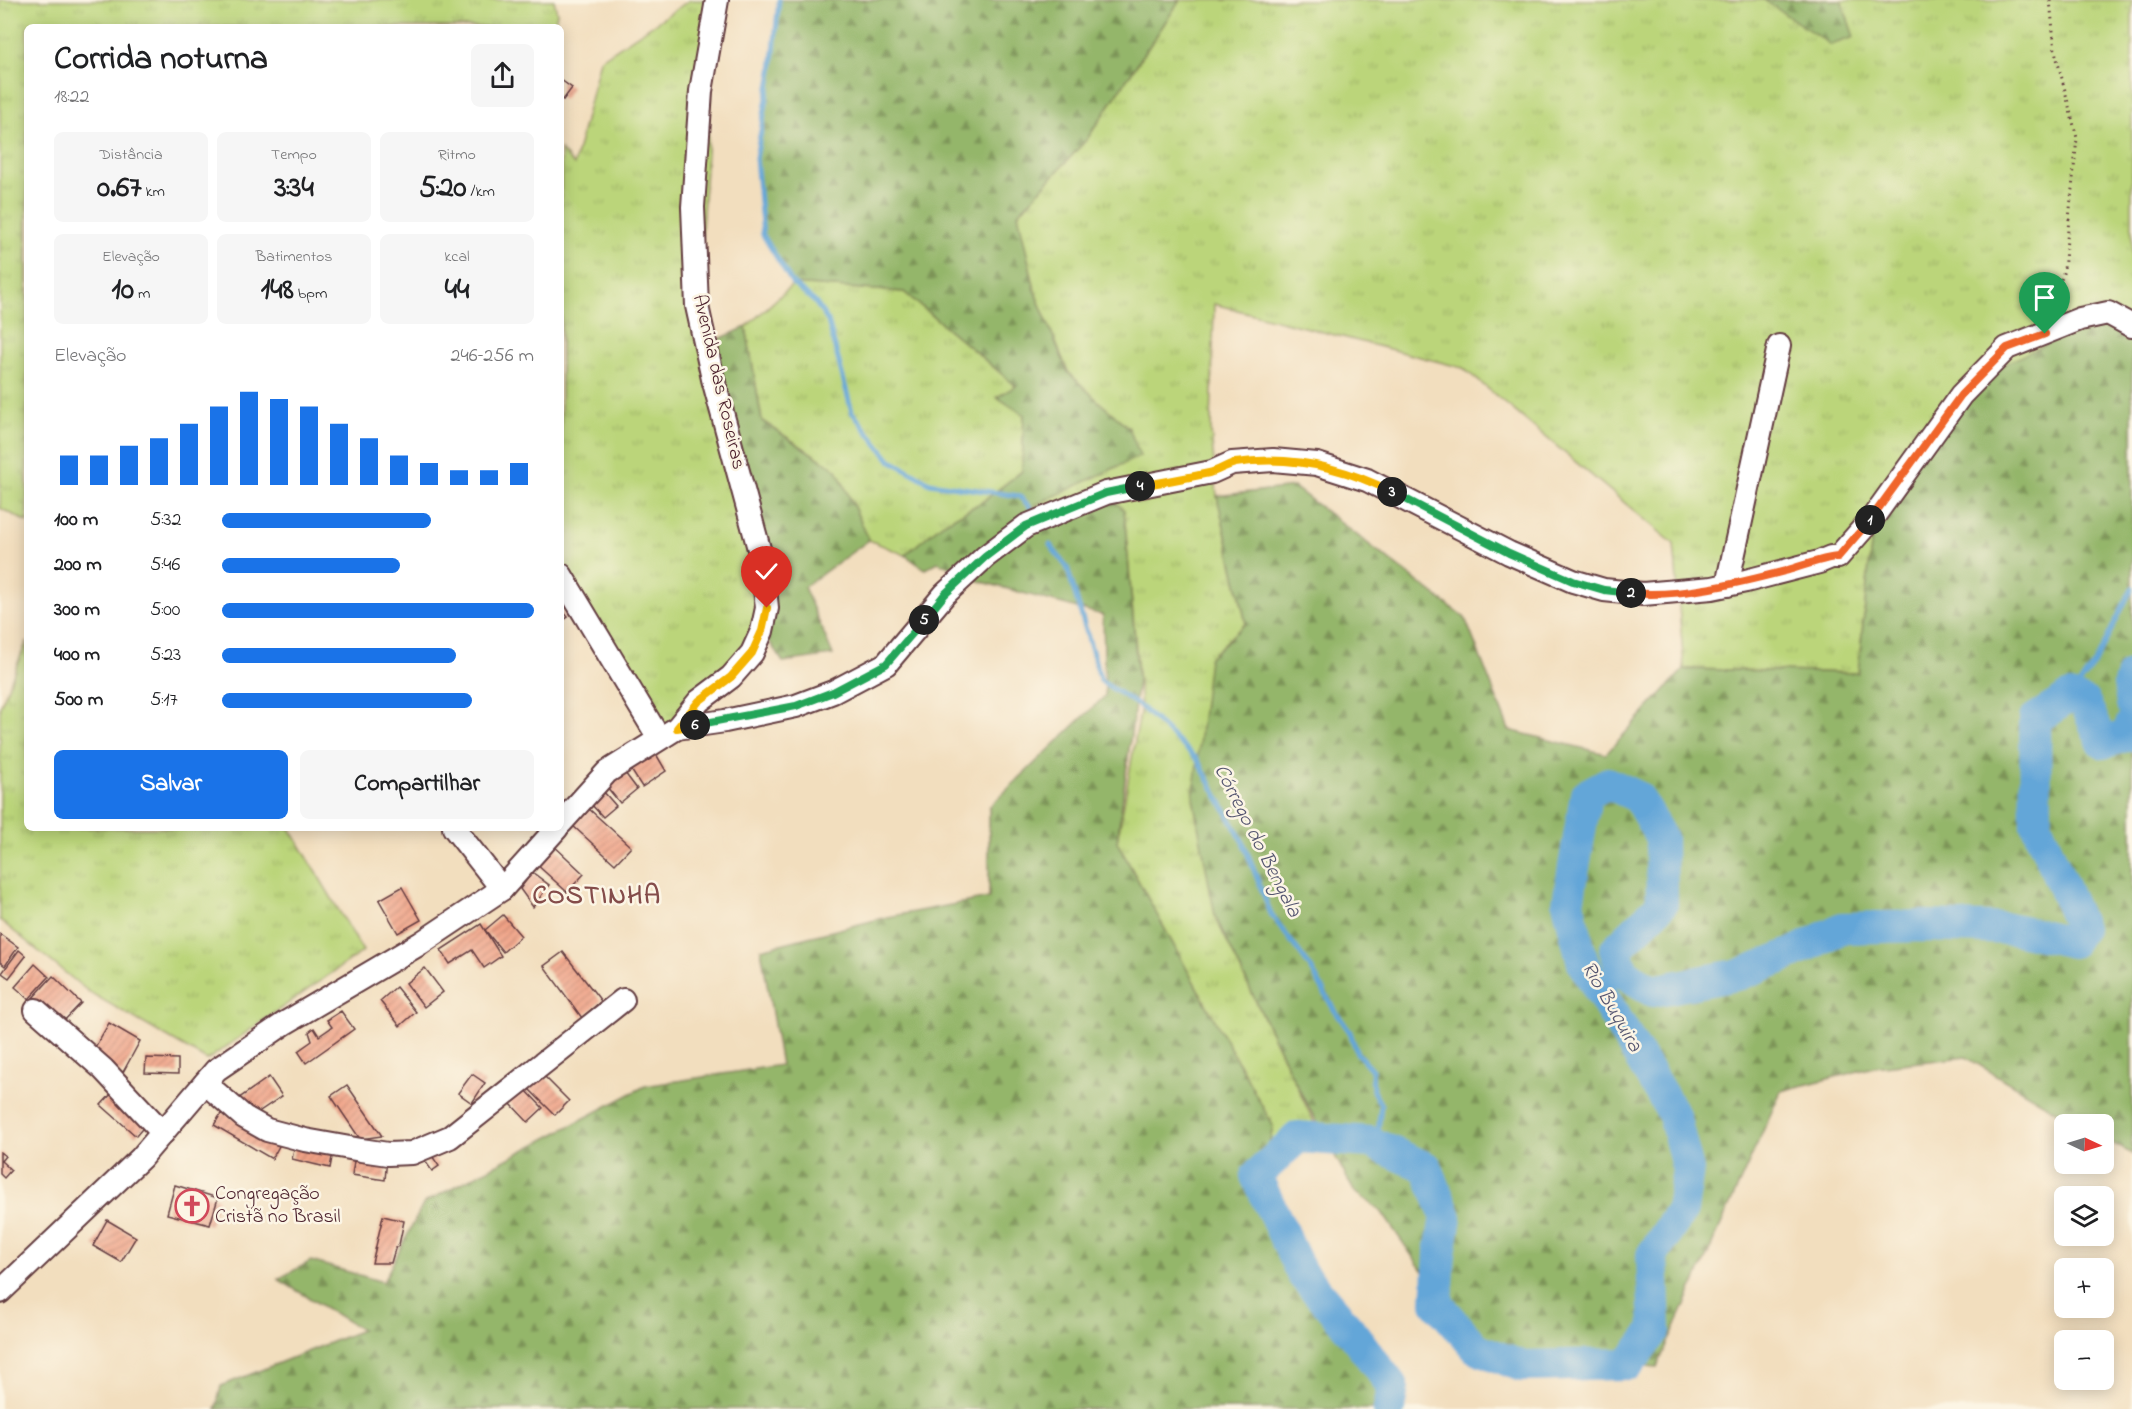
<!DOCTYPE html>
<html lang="pt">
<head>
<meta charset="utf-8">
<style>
	body { margin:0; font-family:"Indie Flower",sans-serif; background:#f6f6f6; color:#202124; height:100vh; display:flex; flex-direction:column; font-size:22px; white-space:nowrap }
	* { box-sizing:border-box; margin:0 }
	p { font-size:20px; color:#757577 }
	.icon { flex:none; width:33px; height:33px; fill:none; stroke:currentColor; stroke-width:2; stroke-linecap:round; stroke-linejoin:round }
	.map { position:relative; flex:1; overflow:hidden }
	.drawer { position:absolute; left:24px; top:24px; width:540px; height:807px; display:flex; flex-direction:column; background:#fff; border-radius:9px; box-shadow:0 3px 15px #0003 }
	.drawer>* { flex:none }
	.needle { width:39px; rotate:94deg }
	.buttons { position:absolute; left:2054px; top:1114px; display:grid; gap:12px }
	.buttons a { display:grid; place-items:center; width:60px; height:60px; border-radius:9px; background:#fff; box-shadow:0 3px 15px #0003; font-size:30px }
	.pin { position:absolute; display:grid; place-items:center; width:51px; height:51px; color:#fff; margin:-62px -26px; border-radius:50% 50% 50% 0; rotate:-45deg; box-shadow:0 0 6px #0007 }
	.pin .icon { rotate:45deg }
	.km { position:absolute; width:30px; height:30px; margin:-15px; border-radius:50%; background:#222; color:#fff; font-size:16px; line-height:30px; text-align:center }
	.round { display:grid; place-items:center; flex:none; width:63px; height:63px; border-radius:9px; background:#f6f6f6 }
	.summary { display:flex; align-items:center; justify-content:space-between; height:102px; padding:0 30px }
	h1 { font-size:33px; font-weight:700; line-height:45px }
	.metrics { display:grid; grid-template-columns:repeat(3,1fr); gap:9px; height:102px; padding:6px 30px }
	.metrics div { display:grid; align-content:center; border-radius:9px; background:#f6f6f6; text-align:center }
	.metrics b { font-size:30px; font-weight:700 }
	.metrics small { font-size:16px; font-weight:400 }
	.metrics p { font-size:16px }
	.chart { height:168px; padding:12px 30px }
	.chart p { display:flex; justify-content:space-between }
	.chart svg { width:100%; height:108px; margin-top:6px; stroke:#1a73e8; stroke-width:6 }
	.button { display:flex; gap:12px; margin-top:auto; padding:12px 30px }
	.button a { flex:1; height:69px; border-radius:9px; background:#1a73e8; color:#fff; font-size:24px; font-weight:700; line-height:69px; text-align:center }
	.button a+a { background:#f6f6f6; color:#202124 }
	ul { padding:0 30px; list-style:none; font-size:20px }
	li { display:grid; grid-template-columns:96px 72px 1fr; align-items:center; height:45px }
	li i { height:15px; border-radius:8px; background:#1a73e8 }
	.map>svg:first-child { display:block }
	.grass { fill:url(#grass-tufts); stroke:#827a52; stroke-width:1.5 }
	.forest { fill:url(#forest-firs); stroke:#6f6a4a; stroke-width:1.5 }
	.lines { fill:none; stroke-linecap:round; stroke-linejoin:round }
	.stream { stroke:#63a6d8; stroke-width:5 }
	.river { stroke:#63a6d8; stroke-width:32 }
	.building { fill:url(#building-hatch) }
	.minor-casing { stroke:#633c41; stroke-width:26 }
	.path { stroke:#633c41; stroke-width:3; stroke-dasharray:1.5 4.5; stroke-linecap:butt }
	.minor { stroke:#fff; stroke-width:22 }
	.split-1-casing { stroke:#fff; stroke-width:12 }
	.split-2-casing { stroke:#fff; stroke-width:12 }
	.split-3-casing { stroke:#fff; stroke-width:12 }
	.split-4-casing { stroke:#fff; stroke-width:12 }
	.split-5-casing { stroke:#fff; stroke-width:12 }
	.split-6-casing { stroke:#fff; stroke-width:12 }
	.split-7-casing { stroke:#fff; stroke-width:12 }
	.split-1 { stroke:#f0652b; stroke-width:8 }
	.split-2 { stroke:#f0652b; stroke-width:8 }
	.split-3 { stroke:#22a559; stroke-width:8 }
	.split-4 { stroke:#f5b400; stroke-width:8 }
	.split-5 { stroke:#22a559; stroke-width:8 }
	.split-6 { stroke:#22a559; stroke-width:8 }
	.split-7 { stroke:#f5b400; stroke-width:8 }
	.labels { text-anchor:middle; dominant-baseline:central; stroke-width:5; stroke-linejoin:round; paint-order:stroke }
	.street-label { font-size:20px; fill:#4a1f2b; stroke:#fcf5e5 }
	.poi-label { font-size:20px; fill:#4a1f2b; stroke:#fcf5e5; text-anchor:start }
	.water-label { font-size:21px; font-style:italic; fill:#545570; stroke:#fcf5e5 }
	.district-label { font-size:26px; font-weight:bold; letter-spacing:1.5px; fill:#844c4a; stroke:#fcf5e5 }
</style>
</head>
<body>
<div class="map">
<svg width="2132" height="1409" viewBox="0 0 2132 1409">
	<defs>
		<pattern id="grass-tufts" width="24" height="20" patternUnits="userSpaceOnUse" patternTransform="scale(1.5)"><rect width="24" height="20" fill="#bbd57a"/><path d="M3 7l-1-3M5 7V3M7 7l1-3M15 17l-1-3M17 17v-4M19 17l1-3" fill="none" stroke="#a2b66a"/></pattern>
		<pattern id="forest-firs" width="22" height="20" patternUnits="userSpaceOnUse" patternTransform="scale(1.5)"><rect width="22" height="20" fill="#94b66a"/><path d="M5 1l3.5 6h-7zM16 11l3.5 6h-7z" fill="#7b9357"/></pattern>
		<pattern id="building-hatch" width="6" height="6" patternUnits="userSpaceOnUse" patternTransform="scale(1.5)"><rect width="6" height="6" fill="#f0a185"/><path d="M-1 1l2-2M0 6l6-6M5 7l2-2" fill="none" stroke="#c4836d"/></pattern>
	</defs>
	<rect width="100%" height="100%" fill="#fcf5e5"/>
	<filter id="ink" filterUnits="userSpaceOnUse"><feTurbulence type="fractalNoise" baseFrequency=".0167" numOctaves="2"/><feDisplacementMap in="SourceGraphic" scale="12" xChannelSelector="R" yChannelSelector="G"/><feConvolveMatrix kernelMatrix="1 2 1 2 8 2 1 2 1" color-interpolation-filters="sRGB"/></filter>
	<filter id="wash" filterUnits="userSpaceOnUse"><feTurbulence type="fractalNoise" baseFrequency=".008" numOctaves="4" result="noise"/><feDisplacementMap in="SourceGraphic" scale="24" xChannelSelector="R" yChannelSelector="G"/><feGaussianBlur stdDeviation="1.35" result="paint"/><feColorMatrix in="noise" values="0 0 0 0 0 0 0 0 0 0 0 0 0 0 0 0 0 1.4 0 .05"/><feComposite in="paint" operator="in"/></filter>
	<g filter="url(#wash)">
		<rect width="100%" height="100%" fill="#f2debe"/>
		<g class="grass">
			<polygon points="0,0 554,0 557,13 554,27 27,27 27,522 0,508"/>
			<polygon points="690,0 717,0 697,305 762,560 762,631 659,738 561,575 561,150 574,165 600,60"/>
			<polygon points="1180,0 2132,0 2132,330 1874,516 1858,673 1684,669 1674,544 1463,368 1214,304 1211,431 1217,496 1246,623 1209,658 1215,916 1322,1139 1298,1137 1256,1176 1273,1126 1117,842 1141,707 1124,510 1047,517 1030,507 1060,492 1129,428 1099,402 1068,372 1036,295 1018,214 1087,139"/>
			<polygon points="793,284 904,292 1016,386 1024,415 1022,471 982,502 942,524 905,555 869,540 837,470 762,421 746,327"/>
			<polygon points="27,641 27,828 290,828 363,951 207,1060 89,992 0,920 0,707"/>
		</g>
		<g class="forest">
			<polygon points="779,0 1180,0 1087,139 1018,214 1036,295 1068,372 1099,402 1129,428 1140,456 1031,507 1048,517 1106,493 1124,510 1138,680 1117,842 1273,1126 1261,1186 1302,1274 1351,1331 1393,1387 1389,1409 216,1409 221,1386 362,1330 278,1279 311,1261 383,1282 424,1203 645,1086 781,1065 761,949 887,917 989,898 989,807 1105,696 1103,615 979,581 938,562 925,569 905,555 942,524 982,502 1022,471 1024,415 997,397 1016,386 904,292 793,284 763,235 756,158 772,71"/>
			<polygon points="1764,0 1841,0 1854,37 1831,45"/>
			<polygon points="2108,313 2132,331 2132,1154 2103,1138 2103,1125 2079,1125 1966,1057 1874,1067 1781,1091 1657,1367 1617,1364 1521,1366 1476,1348 1381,1211 1354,1191 1294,1080 1215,916 1193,798 1209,658 1246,623 1217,496 1294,487 1465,618 1509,730 1606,754 1684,669 1858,673 1874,516 1977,378"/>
			<polygon points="746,327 762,421 837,470 869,540 804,587 833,655 783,662 762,631 767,608 706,345"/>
		</g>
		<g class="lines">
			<g class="stream">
				<polyline points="779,0 772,71 756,158 763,235 793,284 815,302 828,321 852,412 890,460 930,483 1019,496 1030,507"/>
				<polyline points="1050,545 1067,567 1101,681 1141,707 1197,759 1243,842 1271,914 1311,968 1333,1008 1350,1032 1357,1053 1372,1070 1373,1091 1381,1105 1378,1131 1370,1142"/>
				<polyline points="2070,697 2095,663 2132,588"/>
			</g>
			<g class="river">
				<polyline points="2132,675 2129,684 2132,704"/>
				<polyline points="1389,1409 1393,1387 1351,1331 1302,1274 1256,1176 1298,1137 1370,1142 1427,1168 1446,1217 1440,1253 1437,1303 1476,1348 1521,1366 1629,1364 1655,1330 1652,1255 1682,1210 1688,1170 1674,1115 1583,963 1568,903 1586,795 1608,783 1638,797 1661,838 1662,904 1615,950 1624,973 1653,991 1741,974 1793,953 1842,928 1926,926 2014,929 2072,942 2081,928 2036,824 2035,719 2070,697 2085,703 2103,743 2126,736 2132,723"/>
			</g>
		</g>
		<g id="blocks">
			<g class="building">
				<polygon points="561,80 572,88 563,100 561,98"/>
				<polygon points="561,609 568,617 561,622"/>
				<polygon points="653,749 666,771 642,787 628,765"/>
				<polygon points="625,773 637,789 620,803 607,787"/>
				<polygon points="603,791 616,806 603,817 590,803"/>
				<polygon points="588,808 631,847 615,864 572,825"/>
				<polygon points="552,844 584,874 567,892 535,863"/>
				<polygon points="532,872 549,885 533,907 520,889"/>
				<polygon points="402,887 421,920 398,933 379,900"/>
				<polygon points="503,915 521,936 503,952 485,930"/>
				<polygon points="481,924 501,956 484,968 472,950 450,964 441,950"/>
				<polygon points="0,934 18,947 5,966 0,962"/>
				<polygon points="19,950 26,956 9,978 2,973"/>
				<polygon points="563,952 601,1001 582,1018 544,966"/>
				<polygon points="35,964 49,977 29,999 15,987"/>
				<polygon points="425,968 443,992 424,1007 406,983"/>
				<polygon points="53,976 81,1003 59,1026 31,1000"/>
				<polygon points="396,987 416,1012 400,1026 380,1001"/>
				<polygon points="341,1011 354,1029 306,1063 298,1051 312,1041 309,1032 314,1028 319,1036 332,1027 327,1020"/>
				<polygon points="109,1023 140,1041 122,1074 90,1056"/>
				<polygon points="146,1058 178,1059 178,1074 145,1073"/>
				<polygon points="472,1074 485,1083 472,1103 458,1093"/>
				<polygon points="543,1075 569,1101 555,1115 529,1089"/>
				<polygon points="269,1077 282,1096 251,1117 238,1099"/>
				<polygon points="347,1085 382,1136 360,1139 331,1096"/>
				<polygon points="523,1087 543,1108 528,1122 509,1102"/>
				<polygon points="113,1092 147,1123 136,1136 101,1105"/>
				<polygon points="222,1112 279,1146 272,1159 214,1125"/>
				<polygon points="295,1144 333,1152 330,1168 292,1159"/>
				<polygon points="0,1152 5,1156 1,1161 11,1170 4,1178 0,1174"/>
				<polygon points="430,1153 439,1166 432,1171 423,1158"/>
				<polygon points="355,1154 387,1158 385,1180 352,1175"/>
				<polygon points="175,1185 218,1198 210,1225 167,1214"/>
				<polygon points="383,1216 404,1221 399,1245 395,1249 391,1263 372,1263"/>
				<polygon points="107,1220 136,1237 121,1262 93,1246"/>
			</g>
		</g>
	</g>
	<g filter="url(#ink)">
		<use href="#blocks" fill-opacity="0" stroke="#633c41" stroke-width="1.5"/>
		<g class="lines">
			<g class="minor-casing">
				<g id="minor">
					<polyline points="561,575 659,738"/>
					<polyline points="1727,585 1779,346"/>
					<polyline points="677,728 699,701 731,677 752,653 762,631 767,608 762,560 713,379 697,306 693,207 701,91 717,0"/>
					<polyline points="561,823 607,772 677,728 725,721 796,706 833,692 886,664 945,594 985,557 1026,526 1106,493 1212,472 1232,463 1273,460 1317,464 1367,480 1509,553 1573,581 1604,590 1643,594 1712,588 1746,581 1819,562 1831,557 1838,557 1874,516 1961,395 2007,348 2080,319 2108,313 2132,326"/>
					<polyline points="454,828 502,889"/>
					<polyline points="36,1010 103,1069 163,1133"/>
					<polyline points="205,1083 244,1117 267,1130 305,1140 361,1150 388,1154 412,1153 450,1137 623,1000"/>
					<polyline points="0,1292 141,1158 216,1070 285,1023 421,943 502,889 557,828"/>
				</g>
			</g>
			<polyline class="path" points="2050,0 2055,51 2077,138 2064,270 2052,309"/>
			<use href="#minor" class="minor"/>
		</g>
	</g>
	<g class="lines" filter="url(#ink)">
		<g class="split-1-casing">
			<polyline id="split-1" points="1870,520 1961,395 2007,348 2045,334"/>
		</g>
		<g class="split-2-casing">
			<path id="split-2" d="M1631,593C1679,598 1739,583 1785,571C1799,567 1826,557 1838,557L1870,520"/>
		</g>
		<g class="split-3-casing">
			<polyline id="split-3" points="1392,492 1509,553 1573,581 1604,590 1631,593"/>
		</g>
		<g class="split-4-casing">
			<path id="split-4" d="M1140,486C1163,482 1186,478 1209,473C1218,471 1226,465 1235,463C1290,455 1343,467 1392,492"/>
		</g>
		<g class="split-5-casing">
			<polyline id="split-5" points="924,620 945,594 985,557 1026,526 1106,493 1140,486"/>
		</g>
		<g class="split-6-casing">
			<polyline id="split-6" points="695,725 796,706 833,692 886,664 924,620"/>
		</g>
		<g class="split-7-casing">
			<polyline id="split-7" points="695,725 677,728 699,701 731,677 752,653 762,631 767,608"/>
		</g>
		<use href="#split-1" class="split-1"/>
		<use href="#split-2" class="split-2"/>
		<use href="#split-3" class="split-3"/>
		<use href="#split-4" class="split-4"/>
		<use href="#split-5" class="split-5"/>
		<use href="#split-6" class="split-6"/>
		<use href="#split-7" class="split-7"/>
	</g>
	<defs>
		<g id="church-ring" transform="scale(1.725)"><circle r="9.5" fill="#fcf5e5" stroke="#d1495b" stroke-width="1.5"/><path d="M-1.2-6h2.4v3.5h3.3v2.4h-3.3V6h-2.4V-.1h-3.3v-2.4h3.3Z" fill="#d1495b"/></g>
	</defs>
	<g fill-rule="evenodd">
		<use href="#church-ring" x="192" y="1206"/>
	</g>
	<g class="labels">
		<g class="street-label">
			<text transform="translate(718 382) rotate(77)">Avenida das Roseiras</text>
		</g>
		<g class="poi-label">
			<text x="215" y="1194">Congregação<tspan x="215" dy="23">Cristã no Brasil</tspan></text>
		</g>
		<g class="water-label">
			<text transform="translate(1257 841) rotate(63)">Córrego do Bengala</text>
			<text transform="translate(1611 1007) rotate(60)">Rio Buquira</text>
		</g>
		<g class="district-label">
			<text x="597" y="897">COSTINHA</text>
		</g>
	</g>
</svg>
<div class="buttons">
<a><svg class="needle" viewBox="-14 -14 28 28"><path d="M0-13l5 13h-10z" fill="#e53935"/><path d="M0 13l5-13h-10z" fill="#757577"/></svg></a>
<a><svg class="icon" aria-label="layers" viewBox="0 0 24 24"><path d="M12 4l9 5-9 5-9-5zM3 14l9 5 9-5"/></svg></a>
<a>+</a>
<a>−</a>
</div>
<div class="pin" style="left:2045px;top:334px;background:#1e9e55"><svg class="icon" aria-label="arrive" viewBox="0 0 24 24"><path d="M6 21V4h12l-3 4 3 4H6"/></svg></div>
<div class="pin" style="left:767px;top:608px;background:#d93025"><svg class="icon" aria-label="check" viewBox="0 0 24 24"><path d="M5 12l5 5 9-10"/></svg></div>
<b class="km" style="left:1870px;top:520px">1</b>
<b class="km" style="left:1631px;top:593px">2</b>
<b class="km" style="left:1392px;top:492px">3</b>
<b class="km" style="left:1140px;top:486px">4</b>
<b class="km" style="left:924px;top:620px">5</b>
<b class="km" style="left:695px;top:725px">6</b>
<section class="drawer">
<div class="summary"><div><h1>Corrida noturna</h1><p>18:22</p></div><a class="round"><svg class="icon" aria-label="share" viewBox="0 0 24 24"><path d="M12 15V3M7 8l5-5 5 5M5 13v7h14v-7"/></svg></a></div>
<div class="metrics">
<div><p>Distância</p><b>0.67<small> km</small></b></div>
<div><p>Tempo</p><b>3:34</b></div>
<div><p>Ritmo</p><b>5:20<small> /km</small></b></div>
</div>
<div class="metrics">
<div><p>Elevação</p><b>10<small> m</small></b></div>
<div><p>Batimentos</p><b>148<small> bpm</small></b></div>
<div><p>kcal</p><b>44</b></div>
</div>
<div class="chart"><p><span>Elevação</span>246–256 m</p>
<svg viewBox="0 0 160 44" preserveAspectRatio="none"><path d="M5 44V32M15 44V32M25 44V28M35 44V25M45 44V19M55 44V12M65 44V6M75 44V9M85 44V12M95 44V19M105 44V25M115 44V32M125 44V35M135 44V38M145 44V38M155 44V35"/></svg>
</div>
<ul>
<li><b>100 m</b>5:32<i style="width:67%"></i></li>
<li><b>200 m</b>5:46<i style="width:57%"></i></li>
<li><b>300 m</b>5:00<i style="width:100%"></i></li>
<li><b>400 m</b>5:23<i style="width:75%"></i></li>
<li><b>500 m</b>5:17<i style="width:80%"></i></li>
</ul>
<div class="button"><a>Salvar</a><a>Compartilhar</a></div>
</section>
</div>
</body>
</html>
